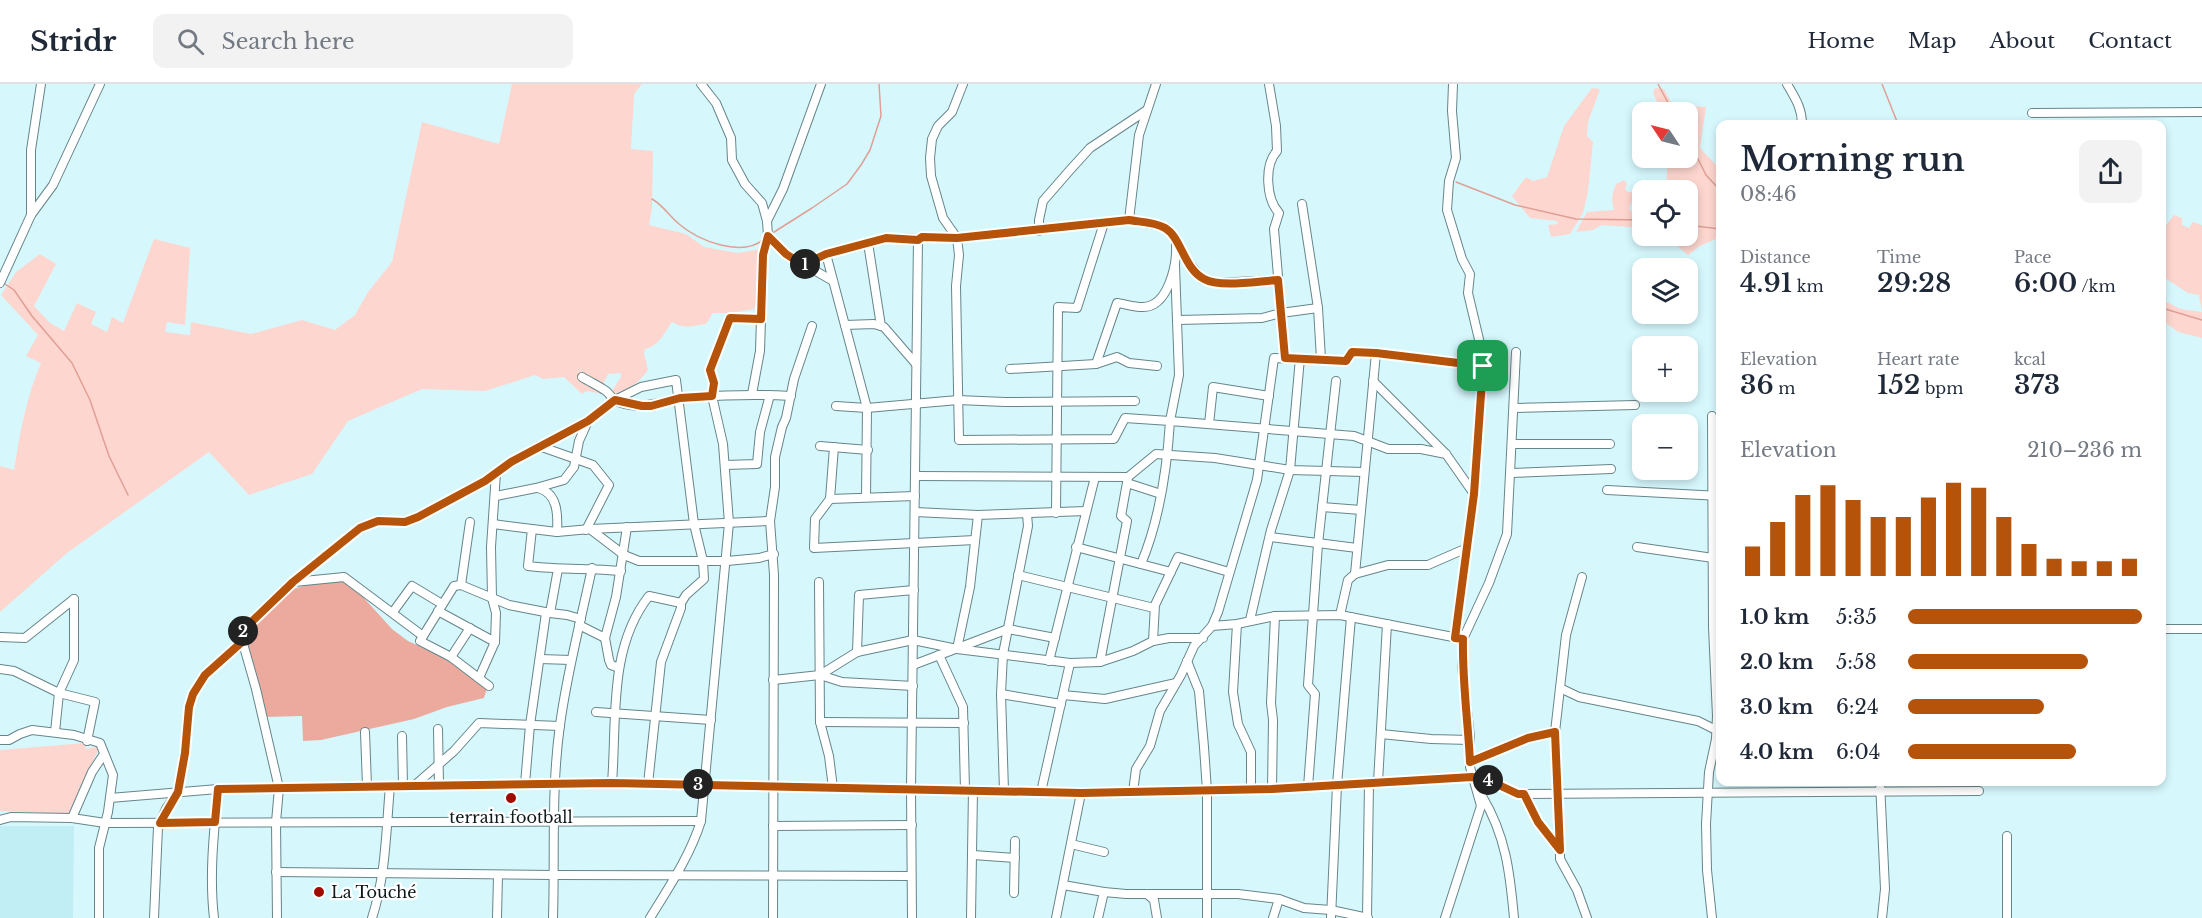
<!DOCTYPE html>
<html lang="en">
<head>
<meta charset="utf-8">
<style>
	body { margin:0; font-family:"Libre Baskerville",serif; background:#f2f2f3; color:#1f2937; height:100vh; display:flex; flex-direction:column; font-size:22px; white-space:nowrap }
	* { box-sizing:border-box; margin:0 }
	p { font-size:20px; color:#747a83 }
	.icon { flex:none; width:33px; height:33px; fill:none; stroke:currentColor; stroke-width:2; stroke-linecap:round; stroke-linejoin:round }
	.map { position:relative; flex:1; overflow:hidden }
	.sheet { position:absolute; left:1716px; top:36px; width:450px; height:666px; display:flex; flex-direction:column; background:#fff; border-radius:12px; box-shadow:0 3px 9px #0003 }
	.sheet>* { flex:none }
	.needle { width:39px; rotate:305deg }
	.buttons { position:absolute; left:1632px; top:18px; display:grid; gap:12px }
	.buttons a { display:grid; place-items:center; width:66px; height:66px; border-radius:12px; background:#fff; box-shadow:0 3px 9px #0003; font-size:30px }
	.pin { position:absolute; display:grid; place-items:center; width:51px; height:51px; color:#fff; margin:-26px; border-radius:12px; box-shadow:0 3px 9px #0006 }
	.km { position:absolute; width:30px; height:30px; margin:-15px; border-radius:50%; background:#222; color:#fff; font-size:16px; line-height:30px; text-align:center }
	.round { display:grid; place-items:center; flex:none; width:63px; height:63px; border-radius:12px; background:#f2f2f3 }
	.head { display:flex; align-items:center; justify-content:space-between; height:102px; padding:0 24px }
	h1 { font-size:33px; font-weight:600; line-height:45px }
	.figures { display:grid; grid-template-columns:repeat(3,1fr); gap:9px; height:102px; padding:6px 24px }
	.figures div { display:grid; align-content:center }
	.figures b { font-size:26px; font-weight:600 }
	.figures small { font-size:16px; font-weight:400 }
	.figures p { font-size:16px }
	.chart { height:168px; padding:12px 24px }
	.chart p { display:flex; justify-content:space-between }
	.chart svg { width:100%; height:108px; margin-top:6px; stroke:#b45309; stroke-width:6 }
	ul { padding:0 24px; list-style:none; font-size:20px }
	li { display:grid; grid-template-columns:96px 72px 1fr; align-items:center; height:45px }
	li i { height:15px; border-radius:8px; background:#b45309 }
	header { display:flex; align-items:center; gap:36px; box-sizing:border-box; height:84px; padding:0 30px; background:#fff; border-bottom:2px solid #e0e1e3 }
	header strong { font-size:28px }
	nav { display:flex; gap:33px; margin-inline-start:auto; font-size:21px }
	.search { width:420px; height:54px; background:#f2f2f3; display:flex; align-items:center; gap:15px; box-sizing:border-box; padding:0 21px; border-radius:12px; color:#747a83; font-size:22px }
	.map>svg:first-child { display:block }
	.built { fill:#c1edf4 }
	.green { fill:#fdd6cf }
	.forest { fill:#ecaa9f }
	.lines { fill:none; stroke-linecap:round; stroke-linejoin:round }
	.stream { stroke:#e09f94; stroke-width:1.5 }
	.minor-casing { stroke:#66858a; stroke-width:10 }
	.minor { stroke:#fff; stroke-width:8 }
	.route-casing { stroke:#fff; stroke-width:12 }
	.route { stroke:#b45309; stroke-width:8 }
	.poi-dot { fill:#a20a01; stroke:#fefefe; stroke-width:2 }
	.labels { text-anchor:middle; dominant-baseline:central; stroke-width:4.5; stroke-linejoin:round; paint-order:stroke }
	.poi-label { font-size:16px; fill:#0d191b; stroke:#fefefe }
</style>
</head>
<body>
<header>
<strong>Stridr</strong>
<div class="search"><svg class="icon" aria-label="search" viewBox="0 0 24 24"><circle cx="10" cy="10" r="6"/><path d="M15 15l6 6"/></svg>Search here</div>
<nav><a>Home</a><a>Map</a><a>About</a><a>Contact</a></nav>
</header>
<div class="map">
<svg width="2202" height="834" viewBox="0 0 2202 834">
	<rect width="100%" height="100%" fill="#d6f8fd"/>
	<polygon class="built" points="0,742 74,742 73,834 0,834"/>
	<g class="green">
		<path d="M512,0H642L634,10L631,65L653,67L652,124L649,141L686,150L704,163L738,169L761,165C762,183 761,210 754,225L731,229H713L706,240C694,242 683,245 672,238C664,249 660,261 645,265L644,269L648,286C640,297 627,310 613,310L612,307L621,293V289L608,290L604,298L607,314L602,310L587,307L582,310L564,293L543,295L535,291L485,307L422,305L348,337L312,390L249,411L209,368L67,469L0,528V382L14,386C20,349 26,314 41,279L26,272L38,251L1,211L16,188L40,170L56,180L34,222L50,239L64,247L77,219L96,228L91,240L107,248L112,233L123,239L154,155L190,164L185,241L167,238L165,248L190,251L191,238L251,250L302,236L335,246L355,231L368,208L392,178L422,38L499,60Z"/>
		<polygon points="1592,4 1600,5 1588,38 1587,52 1593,58 1588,108 1583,129 1570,150 1551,153 1548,141 1558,140 1557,137 1530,134 1512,112 1526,93 1533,97 1547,93 1564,42"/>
		<polygon points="1655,4 1664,5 1676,28 1662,28 1653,9"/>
		<polygon points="1688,22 1706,23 1700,64 1718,83 1720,83 1720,156 1718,154 1700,162 1688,171 1675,160 1650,152 1688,152 1688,106 1667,106 1666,104 1668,74 1688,74"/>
		<path d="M1624,96L1627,100L1625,105L1628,108H1632L1641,100L1645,106L1634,114L1629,124L1634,132L1642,128V144L1602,141L1593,146L1576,148L1587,128L1614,126C1611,116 1612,109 1616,100Z"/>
		<polygon points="2174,131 2182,134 2182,141 2189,144 2193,138 2202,141 2202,227 2199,211 2188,209 2165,194 2162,154 2164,144"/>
		<polygon points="2162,216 2181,225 2202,228 2202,254 2178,248 2162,236"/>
		<polygon points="85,659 86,665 100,662 69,730 0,727 0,666"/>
	</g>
	<polygon class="forest" points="344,496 354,503 392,545 408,557 443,573 487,604 484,614 447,623 414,635 321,656 303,657 302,632 265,633 245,547 290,506 313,499"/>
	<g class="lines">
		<g class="stream">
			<polyline points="1658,0 1673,28"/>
			<polyline points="1882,0 1898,40"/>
			<polyline points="1688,55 1706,91 1720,106"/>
			<polyline points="1456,98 1515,121 1576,135 1642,136"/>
			<path d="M652,115C663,121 669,132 679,140C699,157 742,174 764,155"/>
			<polyline points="1688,141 1720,145"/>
			<polyline points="771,150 812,124 847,100 861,81 870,66 881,32 879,0"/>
			<polyline points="2,198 14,206 32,232 72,279 90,316 109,372 128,411"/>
			<polyline points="2162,224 2202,236"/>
		</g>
		<g class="minor-casing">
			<g id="minor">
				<polyline points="701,0 716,19 731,54 732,76 745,100 762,119 767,137 768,152 763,171 760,267 752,310"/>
				<path d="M1269,0L1276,42L1277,67C1264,81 1266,115 1279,129L1274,145L1285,274"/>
				<polyline points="1453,0 1452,27 1456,74 1449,97 1447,126 1462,175 1470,190 1468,209 1482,268 1483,282 1474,410 1455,553"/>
				<path d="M1787,0C1795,14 1802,24 1802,40"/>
				<polyline points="2032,29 2202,28"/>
				<polyline points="1302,120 1318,224 1321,275"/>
				<polyline points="31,131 31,66 41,0"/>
				<polyline points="1129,136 1139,51 1156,0"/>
				<polyline points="767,137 783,105 821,0"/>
				<polyline points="1039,147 1039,136 1043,117 1070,86 1090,64 1147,26"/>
				<polyline points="768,152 786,170 833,197"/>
				<polyline points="957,154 943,134 931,92 930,74 932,55 938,42 952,28 963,0"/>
				<polyline points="868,159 881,242"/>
				<polyline points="826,170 867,324 866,413"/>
				<polyline points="803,181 826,170 886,154 918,155 922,153 957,154"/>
				<polyline points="1175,182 1179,291 1170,337 1125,334 1114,355 959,356 956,202 959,171 957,154 1129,136 1162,142 1168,145 1175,153 1182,170 1202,195 1215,199 1278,196"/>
				<polyline points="0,199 31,131 53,101 100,0"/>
				<polyline points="1178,236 1262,234 1281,229 1318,224"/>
				<polyline points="845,241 874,240 884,243 916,280"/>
				<path d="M1096,280L1117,219C1125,220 1134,223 1142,223C1168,224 1177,181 1176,161"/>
				<polyline points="1010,285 1096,280 1117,273 1129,279 1157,282"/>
				<path d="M582,293C590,298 599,302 606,307C610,310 612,315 616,317C642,329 667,314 693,313C726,311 758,310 791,312"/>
				<polyline points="1373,297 1446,370 1474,410"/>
				<polyline points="836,322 867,324 958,316 1005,318 1135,317"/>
				<polyline points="1514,324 1635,321"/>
				<polyline points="1209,340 1213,303 1269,312"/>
				<polyline points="1513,360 1610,360"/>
				<polyline points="539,362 593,381 609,401 586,446"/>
				<polyline points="820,362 868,366"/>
				<polyline points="725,381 757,380 760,348 770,311"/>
				<polyline points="1511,389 1611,385"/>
				<polyline points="915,392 1128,393 1156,370 1215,374 1290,386 1364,388"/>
				<polyline points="1127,399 1161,410"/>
				<path d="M538,404C558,409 558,431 557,448"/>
				<polyline points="1607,406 1720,412"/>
				<polyline points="496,412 536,404 564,396 574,383 579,357 588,337"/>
				<polyline points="915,412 830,415 815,435 814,464 975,456"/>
				<polyline points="830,415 834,363"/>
				<polyline points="1322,423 1361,426"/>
				<polyline points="915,428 978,431 1086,427"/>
				<polyline points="1056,429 1058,223 1077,224 1104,139"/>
				<path d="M493,440L532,445L528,482C560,486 590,484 621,487"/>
				<polyline points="532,445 557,448 590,445 624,471 639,477 727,477 759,474 774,470"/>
				<polyline points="590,445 770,437"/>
				<polyline points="1270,453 1357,464"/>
				<polyline points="1076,463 1171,488"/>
				<polyline points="1637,463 1713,474"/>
				<path d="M1141,480C1160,435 1167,386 1170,337L1354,352L1388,365H1421L1446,370"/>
				<polyline points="558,485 550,529 567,531 581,535"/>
				<polyline points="1355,490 1376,269"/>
				<polyline points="1018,491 1154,524"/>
				<polyline points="294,498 344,493 423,552"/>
				<polyline points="819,498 820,638 829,672 833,704"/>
				<polyline points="461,501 470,438"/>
				<polyline points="438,527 495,558 479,594"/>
				<polyline points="393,528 412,502 442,520"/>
				<polyline points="1340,531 1348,496 1355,490 1388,481 1428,481 1467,464"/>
				<polyline points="1250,536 1271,446 1290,386 1300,274"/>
				<polyline points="1237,540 1233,608 1238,640 1251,668 1251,705"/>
				<polyline points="579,541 605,554"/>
				<polyline points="1212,542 1237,540 1275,532 1340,531 1458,554"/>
				<polyline points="2162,545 2202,545"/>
				<polyline points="0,553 25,554 74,515"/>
				<polyline points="1153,557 1155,521 1178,473 1229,488"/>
				<polyline points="495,558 496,529 492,514 491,463 496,389"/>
				<polyline points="957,565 970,503 978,431"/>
				<polyline points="857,568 859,511 914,506"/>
				<polyline points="939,571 963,623 965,706"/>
				<polyline points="451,573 470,544"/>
				<polyline points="540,575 571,576"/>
				<polyline points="1049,577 1095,393"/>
				<polyline points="1187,577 1199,607 1204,663 1207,707 1207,834"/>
				<polyline points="1100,578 1127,437 1121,432 1128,393"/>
				<polyline points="913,581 1008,545 1055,554"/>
				<polyline points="619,584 611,581 609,576 605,554 616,513 627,443"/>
				<polyline points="0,585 14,587 59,609 95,618 87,657"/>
				<polyline points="820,591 842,598 913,602"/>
				<polyline points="773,596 820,591 857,568 913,556 957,565 1070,579 1100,578 1133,567 1153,557 1169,554 1203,554"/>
				<polyline points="489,602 451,573 420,557 454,502 461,501 509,521 550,529"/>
				<polyline points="1560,604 1579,613 1698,637 1716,646"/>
				<polyline points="1001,610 1061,620"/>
				<polyline points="1063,611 1105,615 1176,599"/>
				<polyline points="596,628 711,636"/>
				<polyline points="820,638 964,639"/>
				<polyline points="438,645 439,701"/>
				<polyline points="55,648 59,609 74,576 74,515"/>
				<polyline points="365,648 367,702"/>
				<polyline points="1381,650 1431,655 1470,656"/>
				<polyline points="402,652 403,702"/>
				<polyline points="0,656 9,656 20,650 32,646 74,651 100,659 113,691 108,728 99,764 99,834"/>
				<polyline points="1470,678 1528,654 1555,648"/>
				<polyline points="1378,698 1387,540"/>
				<polyline points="1880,698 1885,805 1882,834"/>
				<path d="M612,699C617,636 608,564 649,512L681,519V524L661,578L648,700"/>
				<polyline points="525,700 530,641 546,529"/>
				<polyline points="414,702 454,667 479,639 560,642"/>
				<polyline points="1308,703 1315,610 1308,601 1318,460 1336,297"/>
				<polyline points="1272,705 1273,636 1271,619 1275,532"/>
				<polyline points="1004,707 1001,610 1003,570 1028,442 1027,430"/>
				<polyline points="1041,708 1070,579"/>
				<polyline points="1133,708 1136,685 1150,662 1160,627 1181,591 1194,562 1212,542 1218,528 1257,396 1274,274 1346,277 1352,268 1376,269 1483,282"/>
				<polyline points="1524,710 1538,738 1560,767 1560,775 1577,806 1587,834"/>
				<path d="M1482,712C1506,752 1510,789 1514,834"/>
				<polyline points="110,714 218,705 612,699 1081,709 1207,707 1272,705 1472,693 1486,695 1518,710 1979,707"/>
				<polyline points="72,734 92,688 104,670"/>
				<polyline points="0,736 11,733 72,734 105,739 701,737"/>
				<polyline points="773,742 912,741"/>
				<polyline points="2007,752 2007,834"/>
				<polyline points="1071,760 1104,768"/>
				<polyline points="1560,767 1555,648 1566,551 1582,493"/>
				<polyline points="973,771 1015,774"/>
				<polyline points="276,788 554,791 911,792"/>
				<polyline points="1063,801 1104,808 1126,810 1238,810 1279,815 1304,824 1331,826 1368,834"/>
				<polyline points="1014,809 1015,757"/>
				<polyline points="1147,810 1154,816 1157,834"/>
				<polyline points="1367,833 1369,699"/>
				<polyline points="154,834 158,743 166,725 178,708 187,652 189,623 193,610 205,591 243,557"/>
				<path d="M214,834C209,791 214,747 218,705"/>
				<polyline points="277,834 276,738 279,704 256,605 240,549 293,498 360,444 378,437 405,438 418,433 485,397 511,378 588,337 615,316 641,303 676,296 694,440 703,477 704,495 686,511 681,519"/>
				<path d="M372,834C386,791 386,747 390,702"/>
				<polyline points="497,834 498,791"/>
				<path d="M553,834C555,770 551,705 560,641C567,588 581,536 592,484"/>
				<path d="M650,834C669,803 690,772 701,737L729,439L723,360L712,312L714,299L710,286L730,234L761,235"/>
				<polyline points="773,834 774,491 770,437 775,403 775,373 782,343 786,334 794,295 812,242"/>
				<polyline points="912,834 911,705 918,155"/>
				<polyline points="971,834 973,706"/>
				<polyline points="1056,834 1081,709"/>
				<polyline points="1098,834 1104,808"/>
				<polyline points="1273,834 1279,815"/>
				<polyline points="1331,834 1337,701 1351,533"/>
				<polyline points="1445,834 1481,722 1470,683 1470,653 1462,582 1463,555 1489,499 1507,450 1516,268"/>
				<polyline points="1712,834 1707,786 1706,740 1709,688 1716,655 1717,632 1713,543 1712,332"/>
			</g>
		</g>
		<use href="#minor" class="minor"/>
	</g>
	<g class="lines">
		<g class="route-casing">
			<path id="route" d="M1129,136C1140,138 1155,138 1165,144C1181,153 1184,185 1204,195C1220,204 1258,197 1278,196L1285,274L1346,277L1352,268L1376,269L1483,282L1474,410L1455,554L1463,555C1462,596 1468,637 1470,678L1528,654L1555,648L1560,766L1538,738L1524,710H1518L1486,695L1472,693L1272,705L1081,709L612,699L218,705L215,738L160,739L178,708L185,669L189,623L193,610L205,591L243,557L240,549L293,498L360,444L378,437L405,438L418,433L485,397L511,378L588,337L615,316L642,322H651L680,314L712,312L714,299L710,286L730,234L761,235L763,171L768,152L786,170L803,181L826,170L886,154L918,156L922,153L957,154Z"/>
		</g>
		<use href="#route" class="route"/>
	</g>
	<g class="poi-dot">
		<circle cx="511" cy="714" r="6"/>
		<circle cx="319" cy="808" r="6"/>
	</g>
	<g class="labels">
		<g class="poi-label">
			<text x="511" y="733">terrain football</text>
			<text x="331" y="808" text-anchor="start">La Touché</text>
		</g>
	</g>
</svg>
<div class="buttons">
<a><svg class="needle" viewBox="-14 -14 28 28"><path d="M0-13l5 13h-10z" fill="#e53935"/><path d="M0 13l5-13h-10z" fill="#747a83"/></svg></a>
<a><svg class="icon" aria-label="locate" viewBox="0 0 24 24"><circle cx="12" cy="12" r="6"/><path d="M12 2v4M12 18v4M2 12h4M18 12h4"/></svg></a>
<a><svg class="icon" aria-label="layers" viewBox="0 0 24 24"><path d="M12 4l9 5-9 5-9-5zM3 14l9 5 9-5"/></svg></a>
<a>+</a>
<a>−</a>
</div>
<div class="pin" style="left:1483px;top:282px;background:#1e9e55"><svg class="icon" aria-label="arrive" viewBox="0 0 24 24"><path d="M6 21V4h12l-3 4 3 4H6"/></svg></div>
<b class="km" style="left:805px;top:180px">1</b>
<b class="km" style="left:243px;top:547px">2</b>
<b class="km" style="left:698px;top:700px">3</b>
<b class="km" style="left:1488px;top:696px">4</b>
<section class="sheet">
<div class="head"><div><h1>Morning run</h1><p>08:46</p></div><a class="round"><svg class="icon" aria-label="share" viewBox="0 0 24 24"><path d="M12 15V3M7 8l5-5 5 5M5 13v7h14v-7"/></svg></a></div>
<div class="figures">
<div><p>Distance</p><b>4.91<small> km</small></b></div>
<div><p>Time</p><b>29:28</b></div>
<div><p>Pace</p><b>6:00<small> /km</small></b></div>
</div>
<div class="figures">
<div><p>Elevation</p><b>36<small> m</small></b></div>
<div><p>Heart rate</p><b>152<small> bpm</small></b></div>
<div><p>kcal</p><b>373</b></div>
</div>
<div class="chart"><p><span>Elevation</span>210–236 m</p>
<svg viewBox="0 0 160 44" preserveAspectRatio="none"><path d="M5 44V32M15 44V22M25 44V11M35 44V7M45 44V13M55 44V20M65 44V20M75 44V12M85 44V6M95 44V8M105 44V20M115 44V31M125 44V37M135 44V38M145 44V38M155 44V37"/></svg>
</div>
<ul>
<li><b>1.0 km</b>5:35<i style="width:100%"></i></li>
<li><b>2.0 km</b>5:58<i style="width:77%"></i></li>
<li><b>3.0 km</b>6:24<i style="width:58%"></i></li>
<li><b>4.0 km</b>6:04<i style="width:72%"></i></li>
</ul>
</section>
</div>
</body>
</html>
